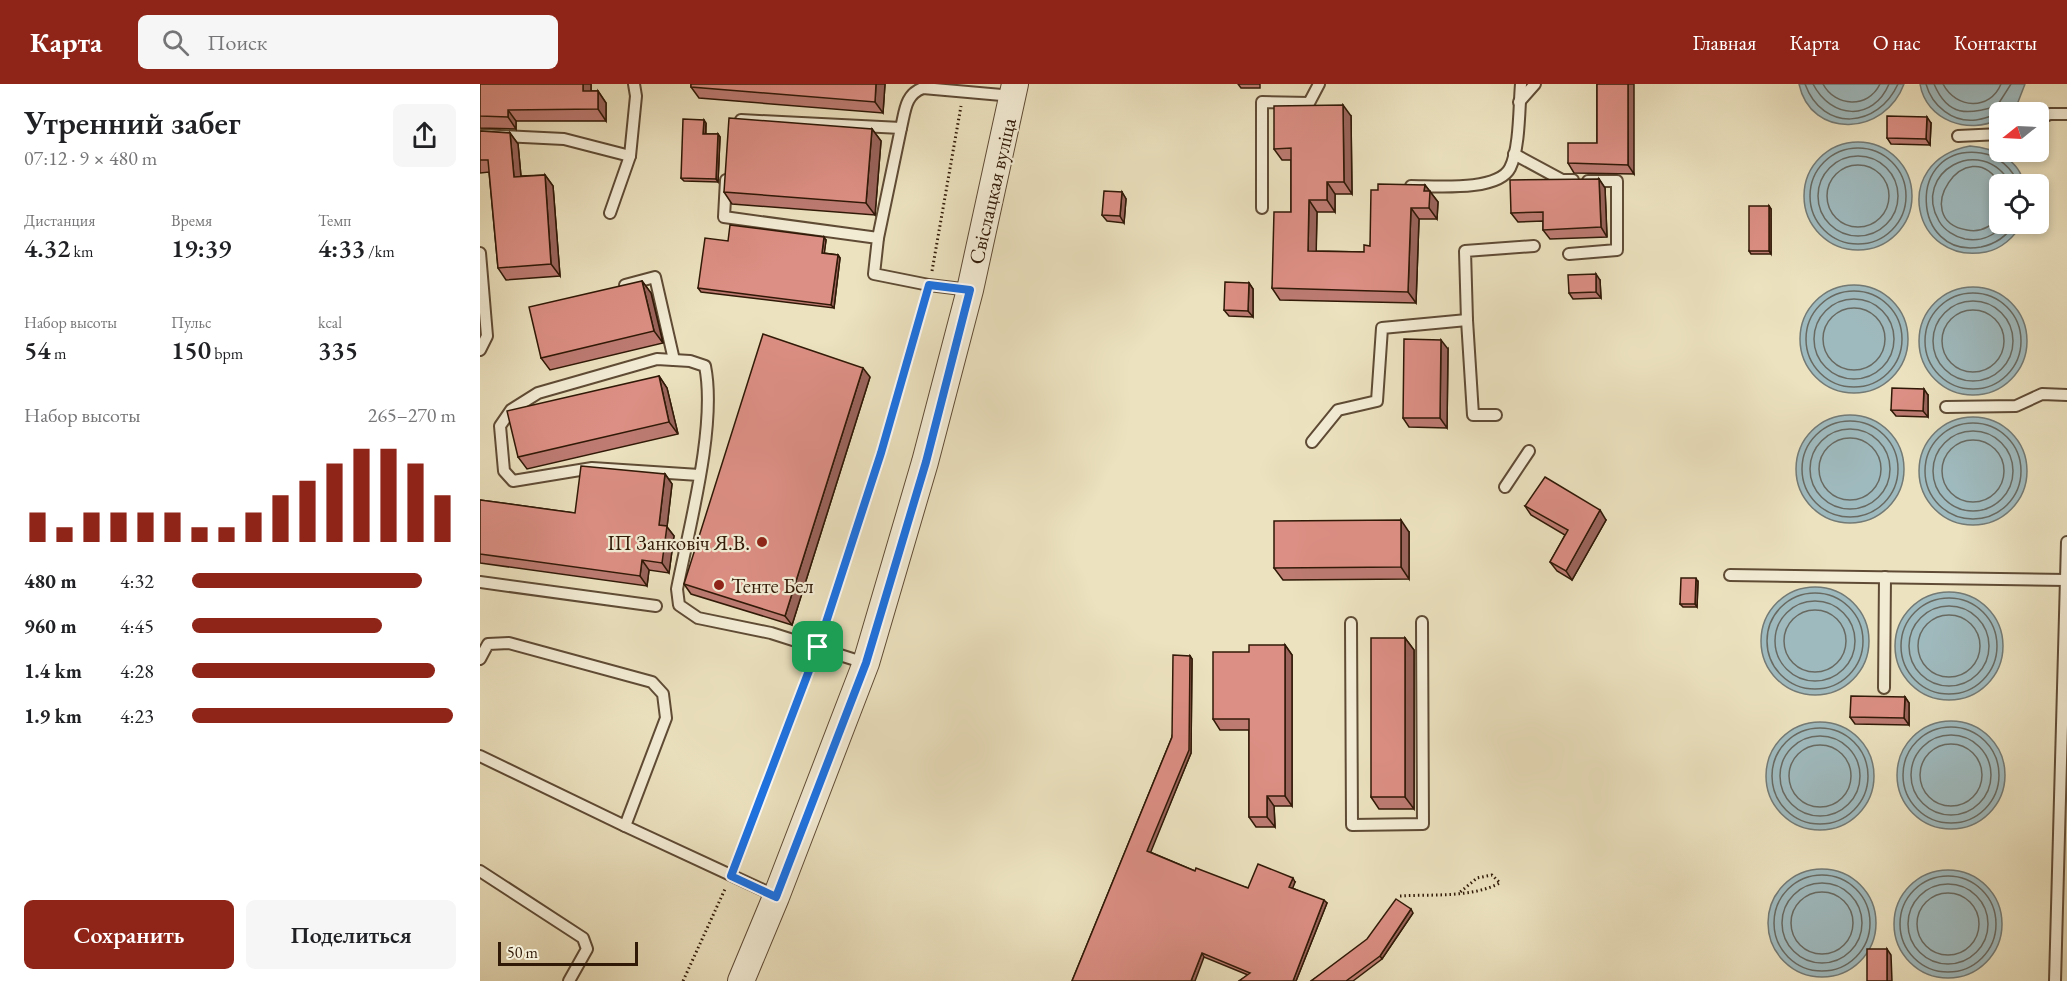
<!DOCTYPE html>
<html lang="ru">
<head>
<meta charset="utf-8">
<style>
	body { margin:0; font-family:"EB Garamond",serif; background:#f6f6f6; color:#202124; height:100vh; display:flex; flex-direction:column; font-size:22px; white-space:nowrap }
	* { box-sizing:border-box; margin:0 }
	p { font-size:20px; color:#757577 }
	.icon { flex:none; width:33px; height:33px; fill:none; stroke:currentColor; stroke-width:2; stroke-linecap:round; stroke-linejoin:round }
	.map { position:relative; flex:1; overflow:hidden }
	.side { display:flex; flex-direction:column; background:#fff; width:480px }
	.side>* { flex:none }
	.needle { width:39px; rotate:252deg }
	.buttons { position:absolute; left:1509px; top:18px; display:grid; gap:12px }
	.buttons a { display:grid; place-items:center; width:60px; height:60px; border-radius:9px; background:#fff; box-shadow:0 3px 9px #0003; font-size:30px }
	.scale { position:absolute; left:18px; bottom:15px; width:140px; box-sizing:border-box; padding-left:6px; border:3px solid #301907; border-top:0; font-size:16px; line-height:21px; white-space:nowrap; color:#301907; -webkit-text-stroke:4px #f3ecd5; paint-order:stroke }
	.pin { position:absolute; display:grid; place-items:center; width:51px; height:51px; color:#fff; margin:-26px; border-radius:12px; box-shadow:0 3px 9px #0006 }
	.round { display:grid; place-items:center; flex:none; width:63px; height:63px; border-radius:9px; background:#f6f6f6 }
	.head { display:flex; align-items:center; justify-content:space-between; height:102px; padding:0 24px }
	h1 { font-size:33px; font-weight:600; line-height:45px }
	.figures { display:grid; grid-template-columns:repeat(3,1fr); gap:9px; height:102px; padding:6px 24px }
	.figures div { display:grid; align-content:center }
	.figures b { font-size:26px; font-weight:600 }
	.figures small { font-size:16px; font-weight:400 }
	.figures p { font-size:16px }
	.chart { height:168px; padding:12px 24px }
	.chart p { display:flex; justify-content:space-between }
	.chart svg { width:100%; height:108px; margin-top:6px; stroke:#8f2418; stroke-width:6 }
	.button { display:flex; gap:12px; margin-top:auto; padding:12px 24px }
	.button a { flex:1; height:69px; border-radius:9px; background:#8f2418; color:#fff; font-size:24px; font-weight:600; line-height:69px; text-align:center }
	.button a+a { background:#f6f6f6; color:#202124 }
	ul { padding:0 24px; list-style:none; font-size:20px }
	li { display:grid; grid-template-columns:96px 72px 1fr; align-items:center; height:45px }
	li i { height:15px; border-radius:8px; background:#8f2418 }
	header { display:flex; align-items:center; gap:36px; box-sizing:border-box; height:84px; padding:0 30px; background:#8f2418; color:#fff }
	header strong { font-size:28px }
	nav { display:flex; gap:33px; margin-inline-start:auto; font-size:21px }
	.search { width:420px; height:54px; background:#f6f6f6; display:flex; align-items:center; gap:15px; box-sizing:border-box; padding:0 21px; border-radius:9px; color:#757577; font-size:22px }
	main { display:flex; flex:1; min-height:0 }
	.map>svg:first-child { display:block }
	.water { fill:#9fbabe; stroke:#737a75; stroke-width:1.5 }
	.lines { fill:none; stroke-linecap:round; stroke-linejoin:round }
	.shore { stroke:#686a62; stroke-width:1.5 }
	.service-casing { stroke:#5f4b35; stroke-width:14 }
	.tertiary-casing { stroke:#5f4b35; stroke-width:28 }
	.path { stroke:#301907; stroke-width:3; stroke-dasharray:1.5 3; stroke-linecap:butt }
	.service { stroke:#f3ecd5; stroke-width:10 }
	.tertiary { stroke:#f3ecd5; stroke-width:26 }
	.wall { fill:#bd7b72; stroke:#301907; stroke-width:1.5 }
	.shaded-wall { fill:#9a645c; stroke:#301907; stroke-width:1.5 }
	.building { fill:#dc8f84; stroke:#301907; stroke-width:1.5 }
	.route-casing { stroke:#fff; stroke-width:12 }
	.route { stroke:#1a73e8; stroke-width:8 }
	.poi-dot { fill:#8f2418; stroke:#f3ecd5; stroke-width:2 }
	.labels { text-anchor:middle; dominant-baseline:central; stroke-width:4.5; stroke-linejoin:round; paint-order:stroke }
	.street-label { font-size:21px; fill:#301907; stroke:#f3ecd5 }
	.poi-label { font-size:21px; fill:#301907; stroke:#f3ecd5; text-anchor:end }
</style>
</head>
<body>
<header>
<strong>Карта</strong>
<div class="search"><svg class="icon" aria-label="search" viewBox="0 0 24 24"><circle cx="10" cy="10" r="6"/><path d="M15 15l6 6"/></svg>Поиск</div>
<nav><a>Главная</a><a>Карта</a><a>О нас</a><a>Контакты</a></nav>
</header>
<main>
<section class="side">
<div class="head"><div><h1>Утренний забег</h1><p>07:12 · 9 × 480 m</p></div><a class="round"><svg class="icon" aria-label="share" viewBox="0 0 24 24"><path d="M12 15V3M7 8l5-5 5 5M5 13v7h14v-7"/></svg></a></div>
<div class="figures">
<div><p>Дистанция</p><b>4.32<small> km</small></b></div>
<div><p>Время</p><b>19:39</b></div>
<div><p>Темп</p><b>4:33<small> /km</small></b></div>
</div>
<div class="figures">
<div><p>Набор высоты</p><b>54<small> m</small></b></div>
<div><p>Пульс</p><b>150<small> bpm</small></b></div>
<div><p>kcal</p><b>335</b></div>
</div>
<div class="chart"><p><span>Набор высоты</span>265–270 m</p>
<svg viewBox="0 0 160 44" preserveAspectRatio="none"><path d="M5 44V32M15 44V38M25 44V32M35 44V32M45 44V32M55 44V32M65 44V38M75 44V38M85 44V32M95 44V25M105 44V19M115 44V12M125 44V6M135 44V6M145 44V12M155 44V25"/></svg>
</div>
<ul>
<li><b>480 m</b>4:32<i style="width:87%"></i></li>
<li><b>960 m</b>4:45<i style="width:72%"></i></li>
<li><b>1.4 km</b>4:28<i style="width:92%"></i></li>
<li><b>1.9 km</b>4:23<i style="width:99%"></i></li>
</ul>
<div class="button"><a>Сохранить</a><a>Поделиться</a></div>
</section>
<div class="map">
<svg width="1587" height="897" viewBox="0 0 1587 897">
	<rect width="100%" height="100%" fill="#ece2bf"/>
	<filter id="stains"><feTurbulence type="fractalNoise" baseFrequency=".00333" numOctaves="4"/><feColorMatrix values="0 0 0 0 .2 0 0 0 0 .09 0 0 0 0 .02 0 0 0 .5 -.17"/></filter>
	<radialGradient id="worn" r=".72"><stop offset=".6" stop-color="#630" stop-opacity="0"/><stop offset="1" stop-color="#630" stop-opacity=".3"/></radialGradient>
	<g class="water">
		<path d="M1319,0H1424C1405,52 1331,56 1319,0Z"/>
		<path d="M1440,0H1545L1538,18L1529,28H1520L1519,35C1489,51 1446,37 1440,0Z"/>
		<circle cx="1378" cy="112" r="54"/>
		<path d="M1490,62C1514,64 1539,75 1544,100H1520V140H1541C1535,153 1521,165 1506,168C1432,182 1409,77 1490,62Z"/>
		<circle cx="1374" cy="255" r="54"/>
		<circle cx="1493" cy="257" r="54"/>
		<circle cx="1370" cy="385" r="54"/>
		<circle cx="1493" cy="387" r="54"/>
		<circle cx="1335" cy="557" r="54"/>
		<circle cx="1469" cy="562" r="54"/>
		<circle cx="1471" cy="691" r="54"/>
		<circle cx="1340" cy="692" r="54"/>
		<circle cx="1342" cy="839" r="54"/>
		<circle cx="1468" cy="840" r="54"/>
	</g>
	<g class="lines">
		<g class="shore">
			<path d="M1325,0C1343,49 1398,44 1418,0"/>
			<path d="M1333,0C1351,35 1393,38 1409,0"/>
			<path d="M1343,0C1355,23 1388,25 1400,0"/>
			<path d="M1446,0C1452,22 1473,39 1496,36C1505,35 1512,31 1520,30"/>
			<path d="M1454,0C1468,33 1488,31 1517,22L1531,0"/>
			<path d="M1463,0C1476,25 1510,27 1521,0"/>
			<circle cx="1378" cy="112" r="48"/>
			<circle cx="1378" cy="112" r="40"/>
			<circle cx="1378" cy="112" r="31"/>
			<path d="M1520,132C1511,143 1501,149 1487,146C1427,136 1487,45 1520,100"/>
			<path d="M1525,140C1514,152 1502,158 1485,155C1475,153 1464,146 1459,137C1431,89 1501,48 1531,100"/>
			<path d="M1534,140C1527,152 1515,160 1501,163C1431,176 1425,59 1501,69C1518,71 1533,85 1538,100"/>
			<circle cx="1374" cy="255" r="48"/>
			<circle cx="1493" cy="257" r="48"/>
			<circle cx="1374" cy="255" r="40"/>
			<circle cx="1493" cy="257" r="40"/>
			<circle cx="1374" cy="255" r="31"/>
			<circle cx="1493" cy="257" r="31"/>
			<circle cx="1370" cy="385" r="48"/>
			<circle cx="1493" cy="387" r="48"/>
			<circle cx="1370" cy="385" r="40"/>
			<circle cx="1493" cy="387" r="40"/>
			<circle cx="1370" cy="385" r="31"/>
			<circle cx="1493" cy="387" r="31"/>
			<circle cx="1335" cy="557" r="48"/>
			<circle cx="1469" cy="562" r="48"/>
			<circle cx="1335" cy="557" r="40"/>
			<circle cx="1469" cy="562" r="40"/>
			<circle cx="1335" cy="557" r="31"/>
			<circle cx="1469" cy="562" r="31"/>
			<circle cx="1471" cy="691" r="48"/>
			<circle cx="1340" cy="692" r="48"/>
			<circle cx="1471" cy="691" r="40"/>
			<circle cx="1340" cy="692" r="40"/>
			<circle cx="1471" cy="691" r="31"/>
			<circle cx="1340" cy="692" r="31"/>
			<circle cx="1342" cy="839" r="48"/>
			<circle cx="1468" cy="840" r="48"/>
			<circle cx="1342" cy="839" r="40"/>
			<circle cx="1468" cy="840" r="40"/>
			<circle cx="1342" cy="839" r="31"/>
			<circle cx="1468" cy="840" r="31"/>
		</g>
		<g class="service-casing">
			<g id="service">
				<polyline points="1039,18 1055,0"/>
				<polyline points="1558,35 1570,30 1587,30"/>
				<polyline points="261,36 421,44 398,154"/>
				<path d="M421,44C425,28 425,10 443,4L533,12"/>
				<polyline points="0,51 84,55 150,72 130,129"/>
				<polyline points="1478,52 1520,50"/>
				<polyline points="1034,70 1082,96 1093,96"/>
				<polyline points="150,72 156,12 154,0"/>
				<polyline points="246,96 244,133 398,154 394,190 449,201 490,206"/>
				<path d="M931,102C954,102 1018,108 1030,84C1040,64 1039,23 1041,0"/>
				<polyline points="782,124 782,18 829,19 839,0"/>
				<polyline points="0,169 7,252 0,266"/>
				<polyline points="1089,170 1137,166 1137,97 1108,97"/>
				<polyline points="145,201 175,193 194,276"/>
				<polyline points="987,236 985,167 1054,162"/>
				<polyline points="1466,323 1536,322 1562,310 1587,311"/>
				<polyline points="832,358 858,326 897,317 902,244 987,236 993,331 1016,331"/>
				<path d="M219,391L112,384L33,397L24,387L20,342L31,326L58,309L177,275L210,277L225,282C237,341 209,444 197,505L199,521L218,534L291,549L385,579"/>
				<polyline points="1025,403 1049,367"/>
				<polyline points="1250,491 1586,496"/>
				<polyline points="0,498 176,522"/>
				<polyline points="871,539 872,741 943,740 942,538"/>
				<polyline points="0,575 8,560 29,559 172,598 183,610 186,634 145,742 296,812"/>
				<polyline points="1404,604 1405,493"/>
				<polyline points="0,672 145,742"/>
				<polyline points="0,787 103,854 107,865 89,897"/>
				<polyline points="1575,897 1587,458"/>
			</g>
		</g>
		<g class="tertiary-casing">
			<polyline id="tertiary" points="261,897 296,813 386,579 445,378 490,206 535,0"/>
		</g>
		<g class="path">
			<polyline points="452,187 481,22"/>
			<polyline points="342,552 401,369 445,214"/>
			<polyline points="256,779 333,578"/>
			<path d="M920,812C953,810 991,814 1020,799L1012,791L997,794L979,809"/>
			<polyline points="203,897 245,805"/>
		</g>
		<use href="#service" class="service"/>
		<use href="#tertiary" class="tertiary"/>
	</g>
	<g class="wall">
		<polygon points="0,0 111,0 111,7 118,7 126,19 126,37 36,37 36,45 0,44"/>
		<polygon points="211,0 405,0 403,29 219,14 211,3"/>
		<polygon points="758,0 780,0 780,4 761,4"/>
		<polygon points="1117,0 1154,90 1094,89 1088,79 1117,59"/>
		<polygon points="871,32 872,110 855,110 855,128 837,128 836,167 884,168 890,162 898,106 945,101 958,118 957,135 939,135 936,219 800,216 792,204 811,128 811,76 802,76 794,65"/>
		<polygon points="226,39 226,50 238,50 240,53 238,98 204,97 201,94"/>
		<polygon points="1451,39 1450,61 1411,60 1407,54"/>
		<polygon points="392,45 401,57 395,131 252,120 244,108"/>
		<polygon points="0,47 30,49 38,60 41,92 65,91 73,102 80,192 26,196 18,184 9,88 0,89"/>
		<polygon points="1119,95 1125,104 1127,153 1070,155 1063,146 1063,137 1038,138 1031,129"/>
		<polygon points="642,108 646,115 644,139 627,137 622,131"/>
		<polygon points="1289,122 1291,125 1291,170 1271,170 1269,167"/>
		<polygon points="346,156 344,169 358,171 360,174 354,224 221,208 218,204 248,157"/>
		<polygon points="1120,196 1121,214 1093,215 1089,209"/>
		<polygon points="162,197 171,209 183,259 70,286 61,274"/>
		<polygon points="769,199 773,205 773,233 749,232 744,226"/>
		<polygon points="968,265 967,344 929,343 923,334"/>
		<polygon points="179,292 187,304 198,350 47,385 38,373"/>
		<polygon points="390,293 312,541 211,510 204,500"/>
		<polygon points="1448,311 1448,333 1416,332 1411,326"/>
		<polygon points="185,390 192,400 187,443 194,452 189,489 169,486 167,502 0,479 0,416 95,429"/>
		<polygon points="1045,422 1126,436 1092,496 1077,487 1070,478 1085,451 1051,431"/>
		<polygon points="929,448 929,495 803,496 794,484"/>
		<polygon points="1218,498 1217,523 1203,523 1200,520"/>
		<polygon points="925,554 934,566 934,725 899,725 891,713"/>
		<polygon points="805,561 812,571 812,722 794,722 795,743 776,743 769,733 769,646 740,646 733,635 769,568"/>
		<polygon points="710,572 712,575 711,669 670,768 715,787 768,804 815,798 812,804 847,819 816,897 759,897 768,891 724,873 592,897 692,653"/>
		<polygon points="1425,613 1429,619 1429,641 1375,640 1370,633"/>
		<polygon points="933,829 902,875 873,897 831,897"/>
	</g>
	<g class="shaded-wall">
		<polygon points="103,0 111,0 111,19 103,7"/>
		<polygon points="396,0 405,0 403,29 395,18"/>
		<polygon points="1148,0 1154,0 1154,90 1148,81"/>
		<polygon points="118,7 126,19 126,37 118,25"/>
		<polygon points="863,21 871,32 872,110 864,98"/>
		<polygon points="28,26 36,37 36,45 28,33"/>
		<polygon points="1447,33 1451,39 1450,61 1446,55"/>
		<polygon points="224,36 226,39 225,53 223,50"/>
		<polygon points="392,45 401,57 395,131 386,119"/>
		<polygon points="30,49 38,60 42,104 34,93"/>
		<polygon points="238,50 240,53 238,98 236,95"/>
		<polygon points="65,91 73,102 80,192 71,180"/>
		<polygon points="1119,95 1125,104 1127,153 1121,143"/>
		<polygon points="847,98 855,110 855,128 847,116"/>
		<polygon points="945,101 958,118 957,135 949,124 944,107"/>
		<polygon points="642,108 646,115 644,139 640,132"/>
		<polygon points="829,116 837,128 836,178 828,167"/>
		<polygon points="1289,122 1291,125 1291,170 1289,167"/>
		<polygon points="931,124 939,135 936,219 928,208"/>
		<polygon points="344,153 346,156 344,172 342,169"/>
		<polygon points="358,171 360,174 354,224 351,221"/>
		<polygon points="1116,190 1120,196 1121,214 1116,208"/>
		<polygon points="162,197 171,209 183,259 174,247"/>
		<polygon points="769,199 773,205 773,233 768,227"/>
		<polygon points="961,256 968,265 967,344 960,334"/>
		<polygon points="383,284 390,293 312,541 305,532"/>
		<polygon points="179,292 187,304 198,350 189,338"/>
		<polygon points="1444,305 1448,311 1448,333 1443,327"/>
		<polygon points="185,390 192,400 187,443 194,452 189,489 182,479 179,441"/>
		<polygon points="1120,426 1126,436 1092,496 1086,487"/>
		<polygon points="921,436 929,448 929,495 921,483"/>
		<polygon points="162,476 169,486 167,502 160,492"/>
		<polygon points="1216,494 1218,498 1217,523 1215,520"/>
		<polygon points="925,554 934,566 934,725 925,713"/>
		<polygon points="805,561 812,571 812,722 805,712"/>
		<polygon points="710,572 712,575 711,669 670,770 667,767"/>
		<polygon points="1425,613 1429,619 1429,641 1424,634"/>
		<polygon points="787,712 794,722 795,743 787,733"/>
		<polygon points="813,794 815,798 812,806 809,803"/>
		<polygon points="844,816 847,819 816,897 813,897"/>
		<polygon points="931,825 933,829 902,875 900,872"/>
		<polygon points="1407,865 1411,871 1412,897 1407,897"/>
		<polygon points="722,869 724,873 715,897 711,897"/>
	</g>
	<g class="building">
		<polygon points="0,0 103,0 103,7 118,7 118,25 28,26 28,33 0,32"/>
		<polygon points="211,0 396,0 395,18 211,3"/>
		<polygon points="1117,0 1148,0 1148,81 1088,79 1088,59 1117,59"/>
		<polygon points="863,21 864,98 847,98 847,116 829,116 828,167 884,168 884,161 890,162 891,106 898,106 898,100 945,101 944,107 950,107 949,124 931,124 928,208 792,204 794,128 811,128 811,64 794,65 794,22"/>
		<polygon points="1407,32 1447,33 1446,55 1407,54"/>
		<polygon points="249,34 392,45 386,119 244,108"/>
		<polygon points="203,35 224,36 223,50 238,50 236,95 201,94"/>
		<polygon points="0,47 30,49 34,93 65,91 71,180 18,184 8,76 0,76"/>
		<polygon points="1119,95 1121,143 1063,146 1063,128 1031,129 1030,96"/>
		<polygon points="624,107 642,108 640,132 622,131"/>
		<rect x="1269" y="122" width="20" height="45"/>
		<polygon points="250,141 344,153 342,169 358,171 351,221 218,204 225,154 248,157"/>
		<polygon points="1116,190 1116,208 1089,209 1088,191"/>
		<polygon points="162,197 174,247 61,274 49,223"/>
		<polygon points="745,198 769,199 768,227 744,226"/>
		<polygon points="283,250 383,284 305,532 204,500"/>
		<polygon points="924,255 961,256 960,334 923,334"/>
		<polygon points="179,292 189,338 38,373 27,327"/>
		<polygon points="1412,304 1444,305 1443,327 1411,326"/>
		<polygon points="101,382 185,390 179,441 187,442 182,479 162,476 160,492 0,470 0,416 95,429"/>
		<polygon points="1065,393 1120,426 1086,487 1070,478 1088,446 1045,422"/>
		<polygon points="921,436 921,483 794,484 794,437"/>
		<polygon points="1201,494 1216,494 1215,520 1200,520"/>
		<rect x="891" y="554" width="34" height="159"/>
		<polygon points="769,561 805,561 805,712 787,712 787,733 769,733 769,635 733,635 733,568 769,568"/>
		<polygon points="693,571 710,572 709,666 667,767 715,787 716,784 768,804 778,780 813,794 809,803 844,816 813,897 759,897 770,889 722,869 711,897 592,897 692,653"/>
		<polygon points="1371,612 1425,613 1424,634 1370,633"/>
		<polygon points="916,815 931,825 900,872 866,897 831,897 887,855"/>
		<rect x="1387" y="865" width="20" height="32"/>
	</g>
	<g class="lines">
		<g class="route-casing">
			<polygon id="route" points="449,201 490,206 446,378 386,579 296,813 251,792 338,563 401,369"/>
		</g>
		<use href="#route" class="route"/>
	</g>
	<g class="poi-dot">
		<circle cx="282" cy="458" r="6"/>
		<circle cx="239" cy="501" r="6"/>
	</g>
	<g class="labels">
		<g class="street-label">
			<text transform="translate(512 107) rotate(-77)">Свіслацкая вуліца</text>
		</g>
		<g class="poi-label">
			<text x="270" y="458">ІП Занковіч Я.В.</text>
			<text x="251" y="501" text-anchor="start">Тенте Бел</text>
		</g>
	</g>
	<rect width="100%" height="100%" filter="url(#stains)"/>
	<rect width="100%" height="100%" fill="url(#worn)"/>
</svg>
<div class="buttons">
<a><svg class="needle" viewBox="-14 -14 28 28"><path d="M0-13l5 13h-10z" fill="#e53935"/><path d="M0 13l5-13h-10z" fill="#757577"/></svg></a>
<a><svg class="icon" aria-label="locate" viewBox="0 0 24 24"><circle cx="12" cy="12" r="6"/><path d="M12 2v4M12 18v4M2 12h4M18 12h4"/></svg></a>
</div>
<div class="scale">50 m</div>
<div class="pin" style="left:338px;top:563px;background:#1e9e55"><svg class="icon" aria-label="arrive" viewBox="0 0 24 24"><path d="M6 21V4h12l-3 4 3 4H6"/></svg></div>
</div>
</main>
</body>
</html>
